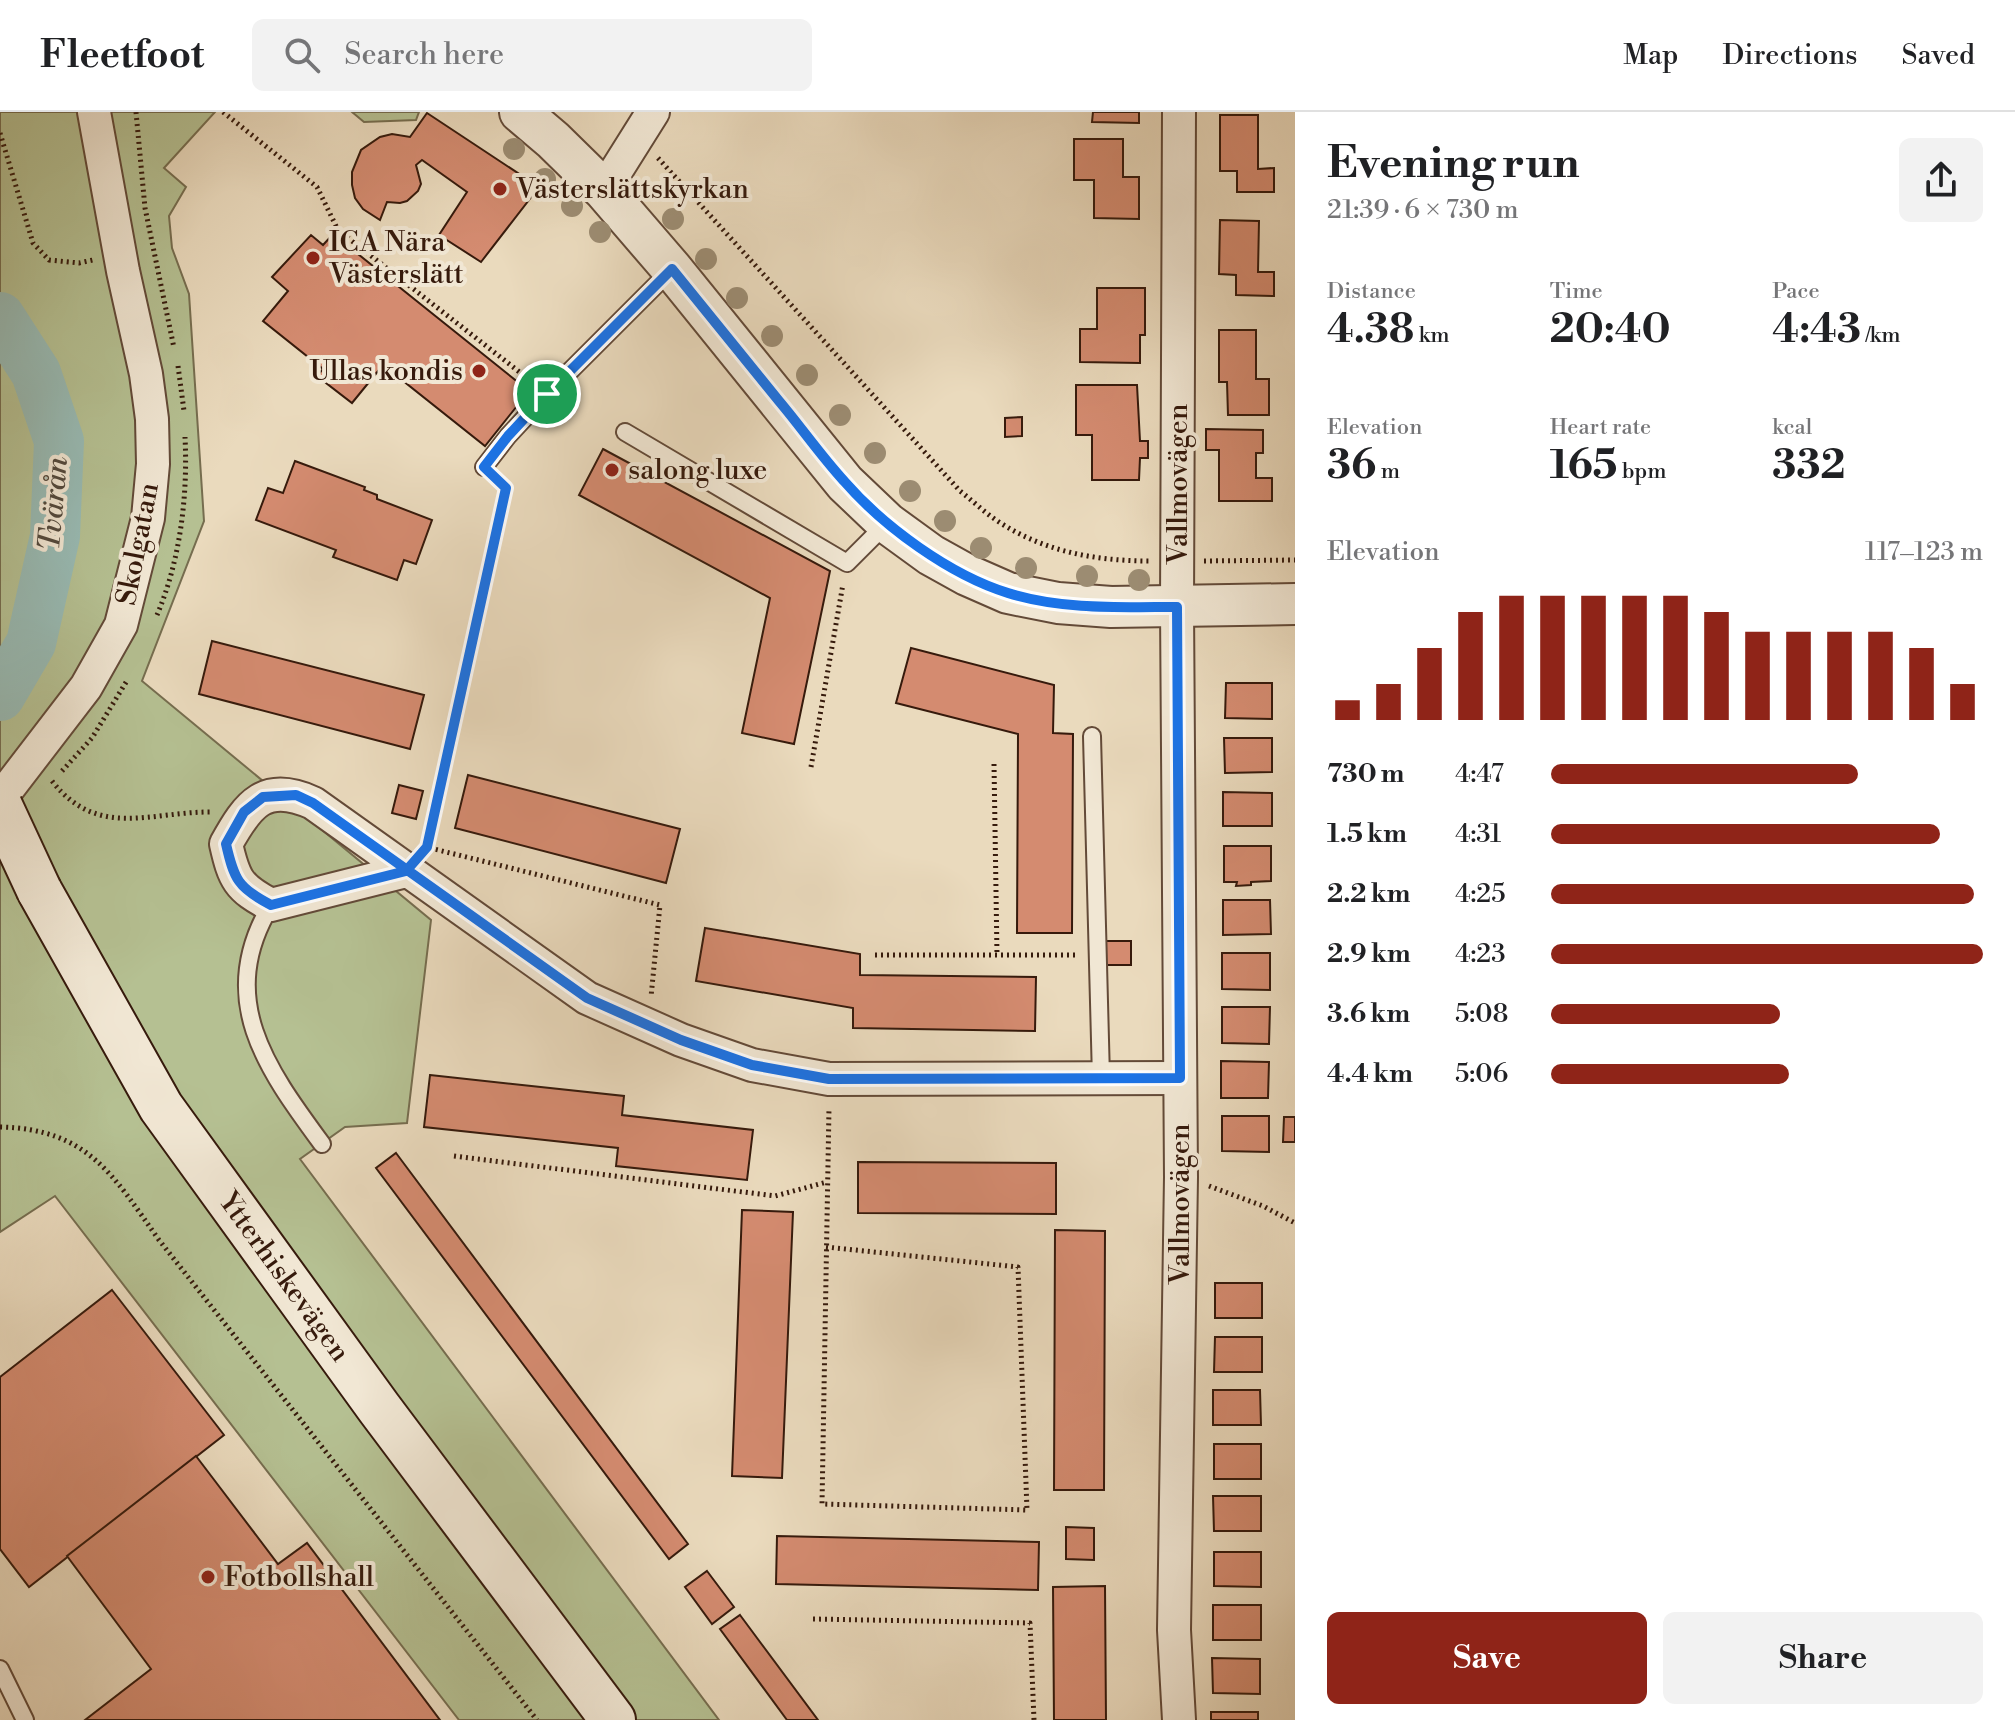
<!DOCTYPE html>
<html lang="en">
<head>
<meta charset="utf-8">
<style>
	body { margin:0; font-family:"Libre Bodoni",serif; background:#f2f2f2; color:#202124; height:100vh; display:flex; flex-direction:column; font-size:30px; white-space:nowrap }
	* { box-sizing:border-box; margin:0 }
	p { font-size:26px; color:#757577 }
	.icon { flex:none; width:44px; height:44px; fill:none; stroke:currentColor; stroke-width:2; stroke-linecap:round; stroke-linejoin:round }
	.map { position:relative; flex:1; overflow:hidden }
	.sheet { display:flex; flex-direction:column; background:#fff; width:720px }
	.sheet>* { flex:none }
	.pin { position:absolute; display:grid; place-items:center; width:68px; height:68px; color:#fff; margin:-34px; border:4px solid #fff; border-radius:50%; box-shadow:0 2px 8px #0007 }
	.round { display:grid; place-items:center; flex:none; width:84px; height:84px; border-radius:12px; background:#f2f2f2 }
	.head { display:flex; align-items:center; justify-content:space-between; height:136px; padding:0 32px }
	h1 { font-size:44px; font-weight:800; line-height:60px }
	.metrics { display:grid; grid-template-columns:repeat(3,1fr); gap:12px; height:136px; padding:8px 32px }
	.metrics div { display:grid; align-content:center }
	.metrics b { font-size:40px; font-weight:800 }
	.metrics small { font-size:22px; font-weight:400 }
	.metrics p { font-size:22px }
	.chart { height:224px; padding:16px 32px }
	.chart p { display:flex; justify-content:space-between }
	.chart svg { width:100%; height:144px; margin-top:8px; stroke:#8f2418; stroke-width:6 }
	.button { display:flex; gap:16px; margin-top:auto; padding:16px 32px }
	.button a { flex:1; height:92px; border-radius:12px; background:#8f2418; color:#fff; font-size:32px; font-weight:800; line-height:92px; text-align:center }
	.button a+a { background:#f2f2f2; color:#202124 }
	ul { padding:0 32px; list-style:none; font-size:26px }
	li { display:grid; grid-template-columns:128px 96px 1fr; align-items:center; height:60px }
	li i { height:20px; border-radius:10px; background:#8f2418 }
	header { display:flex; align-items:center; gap:48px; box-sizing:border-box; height:112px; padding:0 40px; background:#fff; border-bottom:2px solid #e0e0e0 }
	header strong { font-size:38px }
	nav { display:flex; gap:44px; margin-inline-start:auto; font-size:28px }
	.search { width:560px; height:72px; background:#f2f2f2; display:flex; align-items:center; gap:20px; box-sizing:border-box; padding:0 28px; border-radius:12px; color:#757577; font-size:30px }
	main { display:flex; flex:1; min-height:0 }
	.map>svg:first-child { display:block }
	.green { fill:#b5c092; stroke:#766d4f; stroke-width:2 }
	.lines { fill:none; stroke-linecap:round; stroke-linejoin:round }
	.river { stroke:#98bab3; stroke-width:50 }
	.building { fill:#d48b70; stroke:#361a0c; stroke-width:2 }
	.service-casing { stroke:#634a38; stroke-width:20 }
	.minor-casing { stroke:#634a38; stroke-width:36 }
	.tertiary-casing { stroke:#634a38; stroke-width:44 }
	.secondary-casing { stroke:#361a0c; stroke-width:48 }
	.path { stroke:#361a0c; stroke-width:5; stroke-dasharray:2 4; stroke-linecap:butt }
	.service { stroke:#f1e7d4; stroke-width:16 }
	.minor { stroke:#f1e7d4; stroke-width:32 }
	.tertiary { stroke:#f1e7d4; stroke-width:40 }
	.secondary { stroke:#f1e7d4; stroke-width:44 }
	.secondary-bridge-casing { stroke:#361a0c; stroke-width:48; stroke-linecap:butt }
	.secondary-bridge { stroke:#f1e7d4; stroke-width:44 }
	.tree { fill:#9c8c72 }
	.route-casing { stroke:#fff; stroke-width:16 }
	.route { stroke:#1a73e8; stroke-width:10 }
	.poi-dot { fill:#8f2418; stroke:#f1e7d4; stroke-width:3 }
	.labels { text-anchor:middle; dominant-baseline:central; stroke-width:8; stroke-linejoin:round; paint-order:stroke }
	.poi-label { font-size:28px; fill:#361a0c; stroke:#f1e7d4; text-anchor:start }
	.street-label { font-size:28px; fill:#361a0c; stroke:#f1e7d4 }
	.water-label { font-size:30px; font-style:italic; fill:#534a3e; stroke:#f1e7d4 }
</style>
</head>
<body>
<header>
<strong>Fleetfoot</strong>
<div class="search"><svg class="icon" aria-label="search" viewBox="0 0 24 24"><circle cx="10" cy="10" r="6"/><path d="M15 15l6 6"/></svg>Search here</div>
<nav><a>Map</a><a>Directions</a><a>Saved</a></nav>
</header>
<main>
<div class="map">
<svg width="1295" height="1608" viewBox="0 0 1295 1608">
	<rect width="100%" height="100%" fill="#eadabd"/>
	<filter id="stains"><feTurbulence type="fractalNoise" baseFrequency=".0025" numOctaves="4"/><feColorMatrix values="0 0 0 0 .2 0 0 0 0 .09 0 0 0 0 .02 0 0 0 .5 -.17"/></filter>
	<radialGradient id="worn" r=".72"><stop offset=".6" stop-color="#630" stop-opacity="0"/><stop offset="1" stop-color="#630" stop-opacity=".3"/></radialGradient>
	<g class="green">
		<polygon points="0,0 215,0 164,56 186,75 169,104 172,136 189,182 204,409 142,569 431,808 407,1011 345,1015 300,1047 719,1608 459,1608 55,1084 0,1120"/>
		<polygon points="352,0 419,0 416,8 364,10"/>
	</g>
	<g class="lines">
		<polyline class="river" points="0,205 36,261 59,329 55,424 31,531 0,584"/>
	</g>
	<g class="building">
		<polygon points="1093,0 1139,0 1139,11 1092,10"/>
		<polygon points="427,1 539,75 481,150 439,123 467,80 422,48 416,53 421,72 418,79 407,89 400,91 387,90 380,108 363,97 355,86 352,73 352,60 361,38 380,25 392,22 410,25"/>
		<polygon points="1220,3 1258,3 1258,57 1274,56 1274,80 1237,80 1237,59 1220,59"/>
		<polygon points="1074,27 1123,27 1123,65 1139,65 1139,107 1094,106 1094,68 1074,68"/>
		<polygon points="1220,108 1259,109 1258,160 1274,160 1274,184 1236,183 1236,163 1219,162"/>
		<polygon points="333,122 529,279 485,334 383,253 352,291 317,264 323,257 263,209 288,179 272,165 311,123 323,133"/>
		<polygon points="1097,176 1145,176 1145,223 1140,223 1140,251 1080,250 1080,217 1097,217"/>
		<polygon points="1219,218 1256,218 1256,267 1269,267 1269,303 1228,303 1227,270 1219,270"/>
		<polygon points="1076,273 1137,273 1140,329 1148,329 1148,346 1140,346 1139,368 1092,368 1092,323 1076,323"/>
		<polygon points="1022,305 1022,324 1005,325 1005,306"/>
		<polygon points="1206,317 1263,318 1263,341 1256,341 1256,366 1272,366 1272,389 1219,389 1219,338 1206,338"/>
		<polygon points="603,337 830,459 794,632 742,621 770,486 579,383"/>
		<polygon points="295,349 365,375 364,378 377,383 377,387 432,408 416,452 404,448 397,468 333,445 336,438 256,408 268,376 283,381"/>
		<polygon points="212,529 424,583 410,637 199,582"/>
		<polygon points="911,536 1054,573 1053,621 1073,622 1072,821 1017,821 1018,622 896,591"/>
		<polygon points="1226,571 1272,571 1272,607 1225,606"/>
		<polygon points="1224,626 1272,626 1272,660 1225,661"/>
		<polygon points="468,663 680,717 666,771 455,716"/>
		<polygon points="399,673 423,679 416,707 392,701"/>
		<polygon points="1223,680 1272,681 1272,714 1223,714"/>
		<polygon points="1224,734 1271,734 1271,769 1251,770 1251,773 1236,774 1237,770 1224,770"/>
		<polygon points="1223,788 1270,788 1271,822 1223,823"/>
		<polygon points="705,816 860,842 860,863 1036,865 1035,919 853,916 853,896 696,869"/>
		<rect x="1102" y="829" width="29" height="24"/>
		<polygon points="1222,841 1270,841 1270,878 1222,877"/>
		<polygon points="1222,895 1270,895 1269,932 1222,931"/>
		<polygon points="1221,949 1269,950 1268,986 1221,986"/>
		<polygon points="430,963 624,984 622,1003 753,1018 747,1068 616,1054 618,1036 424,1015"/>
		<polygon points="1222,1004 1269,1004 1269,1040 1222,1039"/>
		<polygon points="1284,1005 1295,1005 1295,1030 1283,1030"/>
		<polygon points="396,1041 688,1432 669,1447 376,1056"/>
		<polygon points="858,1050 1056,1051 1056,1102 858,1101"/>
		<polygon points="742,1098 793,1100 782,1366 732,1364"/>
		<polygon points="1055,1118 1105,1119 1104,1378 1054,1378"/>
		<rect x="1215" y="1171" width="47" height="35"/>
		<polygon points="112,1178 224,1323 29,1475 0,1437 0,1265"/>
		<polygon points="1215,1225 1262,1225 1262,1260 1214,1260"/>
		<polygon points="1213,1278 1260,1278 1261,1313 1213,1313"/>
		<rect x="1214" y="1332" width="47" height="35"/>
		<polygon points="196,1344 278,1452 307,1431 440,1608 85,1608 151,1557 67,1444"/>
		<polygon points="1213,1384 1261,1384 1261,1419 1214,1419"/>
		<polygon points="1066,1415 1094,1416 1094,1448 1066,1447"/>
		<polygon points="777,1424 1039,1430 1038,1478 776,1472"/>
		<polygon points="1214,1440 1261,1440 1261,1475 1214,1474"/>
		<polygon points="707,1459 734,1495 712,1512 685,1475"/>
		<polygon points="1105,1474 1106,1608 1054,1608 1053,1475"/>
		<rect x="1213" y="1493" width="48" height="35"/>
		<polygon points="740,1503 818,1608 787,1608 720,1517"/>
		<polygon points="1212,1546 1260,1547 1260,1582 1213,1581"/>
		<rect x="1211" y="1600" width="47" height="8"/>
	</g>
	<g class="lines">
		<g class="service-casing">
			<g id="service">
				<polyline points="625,320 847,451 886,412"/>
				<polyline points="484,355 508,324 547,282 671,158"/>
				<polyline points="1092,624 1101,966"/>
				<path d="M271,793C215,886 266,956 322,1032"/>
				<polyline points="0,1557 25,1608"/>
			</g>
		</g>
		<g class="minor-casing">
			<g id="minor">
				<polyline points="1179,0 1177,495 1181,1065 1174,1518 1179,1608"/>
				<polyline points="604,78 653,0"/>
				<polyline points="0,687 86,575 121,513 148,406 153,352 152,307 146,262 123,159 94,0"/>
				<path d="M406,759L271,793C238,776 234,767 226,732C248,692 265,669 313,691L587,886L681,928L752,953L829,967L1180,966"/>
			</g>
		</g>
		<g class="tertiary-casing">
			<polyline id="tertiary" points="520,0 553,28 604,78 672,157 845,371 887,411 931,443 967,463 1008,481 1058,491 1111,495 1295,492"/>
		</g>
		<g class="secondary-casing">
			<polyline id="secondary" points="39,778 161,995 379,1296 613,1608"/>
		</g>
		<g class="path">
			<polyline points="136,0 145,96 174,236"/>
			<polyline points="223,0 317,75 338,118 531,269"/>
			<polyline points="0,21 33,131 49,148 79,151 93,148"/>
			<path d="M658,46L960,379C973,389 985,401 999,410C1045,440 1097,449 1150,449"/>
			<polyline points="178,254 184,299"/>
			<polyline points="1204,449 1295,448"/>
			<path d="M157,503C180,449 188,384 185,325"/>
			<polyline points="994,652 997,843"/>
			<polyline points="811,655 843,472"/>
			<polyline points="62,659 92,626 128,567"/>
			<path d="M52,669C98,728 151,699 213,700"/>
			<polyline points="430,736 660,793 651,885"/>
			<polyline points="425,737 506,376 497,368"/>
			<polyline points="875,843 1077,843"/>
			<path d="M0,1015C88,1017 113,1063 159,1128L537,1608"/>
			<polyline points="454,1044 775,1084 827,1070"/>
			<polyline points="1209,1074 1263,1094 1295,1111"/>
			<polyline points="826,1135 1018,1155 1027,1398 822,1392 829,996"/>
			<polyline points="813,1507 1030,1511 1034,1608"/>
		</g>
		<use href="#service" class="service"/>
		<use href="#minor" class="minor"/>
		<use href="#tertiary" class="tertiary"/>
		<use href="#secondary" class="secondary"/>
		<g class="secondary-bridge-casing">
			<polyline id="secondary-bridge" points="0,694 39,778"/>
		</g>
		<use href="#secondary-bridge" class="secondary-bridge"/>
	</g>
	<g class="tree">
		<circle cx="514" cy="37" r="11"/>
		<circle cx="545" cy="67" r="11"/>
		<circle cx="572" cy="94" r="11"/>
		<circle cx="673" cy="107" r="11"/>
		<circle cx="600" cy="120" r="11"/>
		<circle cx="706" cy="147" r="11"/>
		<circle cx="737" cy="186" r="11"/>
		<circle cx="772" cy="224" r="11"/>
		<circle cx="807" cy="263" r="11"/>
		<circle cx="840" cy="303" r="11"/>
		<circle cx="875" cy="341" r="11"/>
		<circle cx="910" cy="379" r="11"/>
		<circle cx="945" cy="409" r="11"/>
		<circle cx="981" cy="436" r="11"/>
		<circle cx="1026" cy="456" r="11"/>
		<circle cx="1087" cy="464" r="11"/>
		<circle cx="1139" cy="468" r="11"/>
	</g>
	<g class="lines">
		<g class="route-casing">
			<path id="route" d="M547,282L508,324L484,355L506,376L427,735L406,759L271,793C238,776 234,767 226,732L244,700L263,685L296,683L313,691L587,886L681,928L752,953L829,967L1180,966L1177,495C1122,495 1062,498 1008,481C950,463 884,415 844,369C821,344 801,315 779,289C743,245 708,201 672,157L547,282"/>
		</g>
		<use href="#route" class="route"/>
	</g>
	<g class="poi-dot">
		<circle cx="500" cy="77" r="8"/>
		<circle cx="313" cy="146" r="8"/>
		<circle cx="479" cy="259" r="8"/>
		<circle cx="612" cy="358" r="8"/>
		<circle cx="208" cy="1465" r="8"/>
	</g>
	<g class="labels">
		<g class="poi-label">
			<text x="516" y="77">Västerslättskyrkan</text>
			<text x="329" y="130">ICA Nära<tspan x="329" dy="32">Västerslätt</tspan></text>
			<text x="463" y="259" text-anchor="end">Ullas kondis</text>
			<text x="628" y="358">salong luxe</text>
			<text x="224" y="1465">Fotbollshall</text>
		</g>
		<g class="street-label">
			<text transform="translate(1178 372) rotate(-90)">Vallmovägen</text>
			<text transform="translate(138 432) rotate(-79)">Skolgatan</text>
			<text transform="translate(1180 1092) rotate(-90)">Vallmovägen</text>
			<text transform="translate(284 1165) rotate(54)">Ytterhiskevägen</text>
		</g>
		<g class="water-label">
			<text transform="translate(54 392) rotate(-85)">Tvärån</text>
		</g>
	</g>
	<rect width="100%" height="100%" filter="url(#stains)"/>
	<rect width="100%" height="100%" fill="url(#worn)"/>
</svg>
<div class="pin" style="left:547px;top:282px;background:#1e9e55"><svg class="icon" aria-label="arrive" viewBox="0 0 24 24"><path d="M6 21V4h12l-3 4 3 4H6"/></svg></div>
</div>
<section class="sheet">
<div class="head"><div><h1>Evening run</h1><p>21:39 · 6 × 730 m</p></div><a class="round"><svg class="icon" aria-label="share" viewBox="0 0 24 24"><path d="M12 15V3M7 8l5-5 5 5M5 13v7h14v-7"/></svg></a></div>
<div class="metrics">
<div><p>Distance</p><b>4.38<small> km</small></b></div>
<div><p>Time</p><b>20:40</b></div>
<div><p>Pace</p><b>4:43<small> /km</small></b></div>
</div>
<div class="metrics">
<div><p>Elevation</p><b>36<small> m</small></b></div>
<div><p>Heart rate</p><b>165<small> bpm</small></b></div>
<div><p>kcal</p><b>332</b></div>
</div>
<div class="chart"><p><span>Elevation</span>117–123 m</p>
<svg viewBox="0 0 160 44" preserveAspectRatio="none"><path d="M5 44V38M15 44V33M25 44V22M35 44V11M45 44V6M55 44V6M65 44V6M75 44V6M85 44V6M95 44V11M105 44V17M115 44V17M125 44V17M135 44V17M145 44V22M155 44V33"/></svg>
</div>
<ul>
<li><b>730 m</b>4:47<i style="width:71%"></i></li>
<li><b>1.5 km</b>4:31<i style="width:90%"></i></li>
<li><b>2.2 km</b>4:25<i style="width:98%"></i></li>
<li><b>2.9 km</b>4:23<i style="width:100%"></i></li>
<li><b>3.6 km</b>5:08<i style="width:53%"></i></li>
<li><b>4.4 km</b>5:06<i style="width:55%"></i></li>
</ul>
<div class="button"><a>Save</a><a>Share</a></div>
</section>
</main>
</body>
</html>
